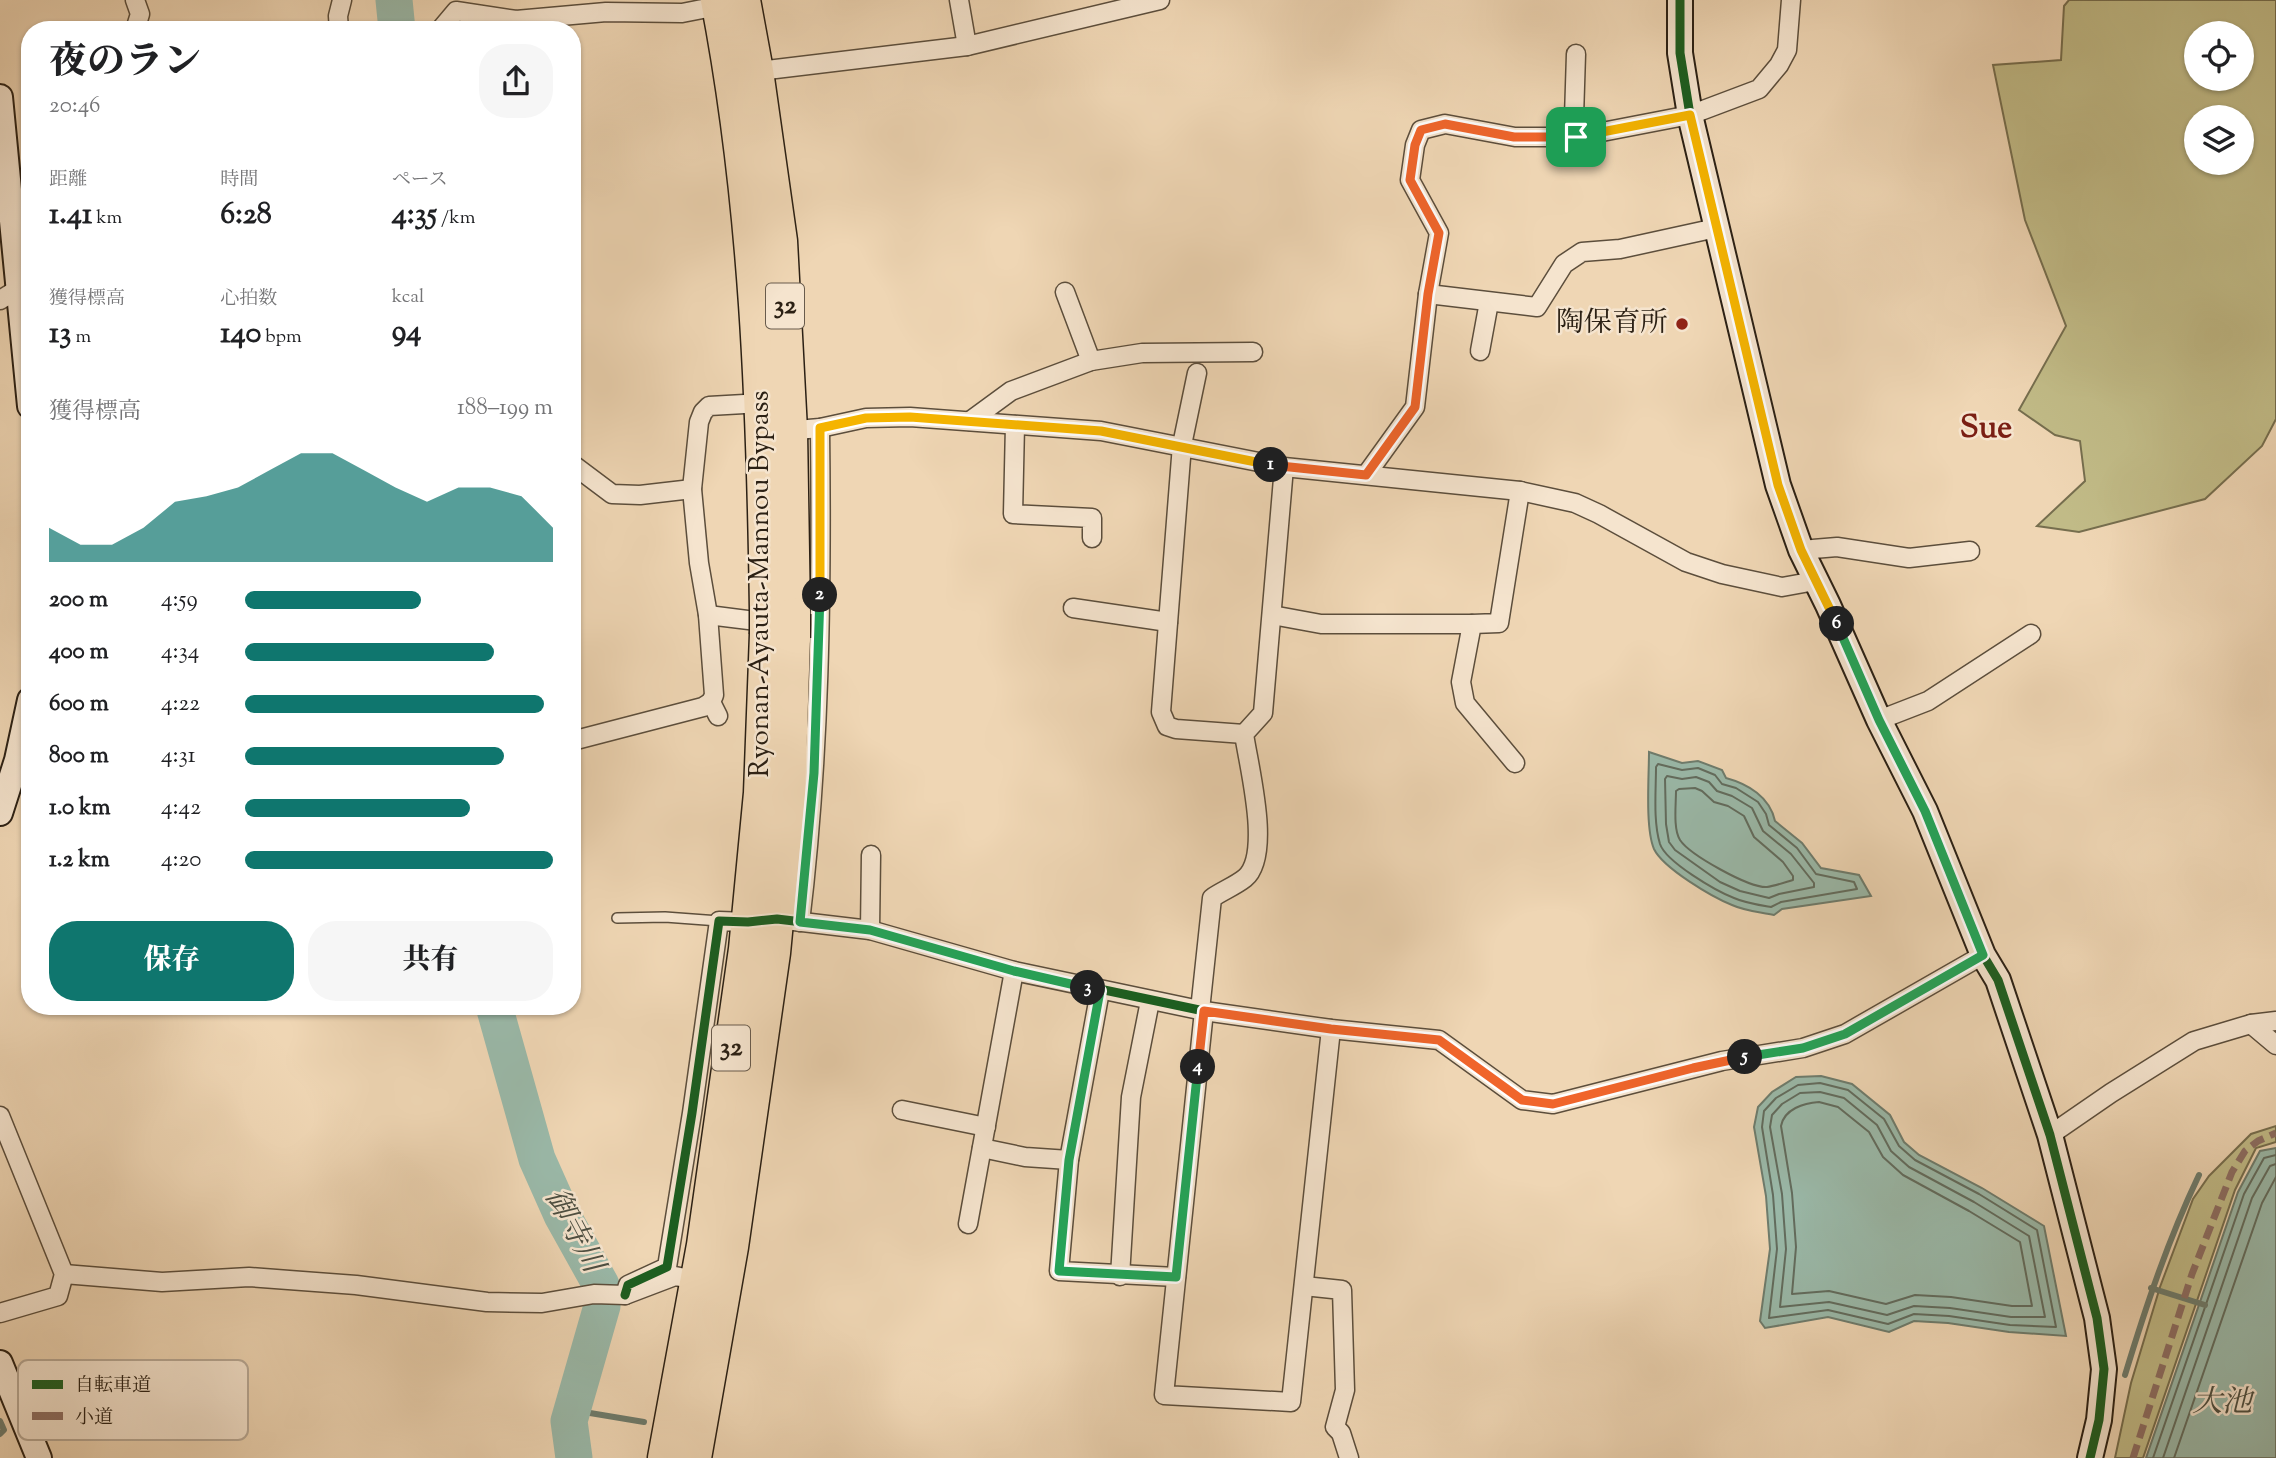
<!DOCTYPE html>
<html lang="ja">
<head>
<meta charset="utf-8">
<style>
	body { margin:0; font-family:"Sorts Mill Goudy","Noto Serif JP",serif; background:#f6f6f6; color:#202124; height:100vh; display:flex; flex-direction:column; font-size:26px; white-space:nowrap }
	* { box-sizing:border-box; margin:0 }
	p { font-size:23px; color:#757577 }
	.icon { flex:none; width:38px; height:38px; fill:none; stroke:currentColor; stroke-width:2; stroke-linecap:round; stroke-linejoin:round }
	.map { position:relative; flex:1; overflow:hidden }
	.panel { position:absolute; left:21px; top:21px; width:560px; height:994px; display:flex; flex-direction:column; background:#fff; border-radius:28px; box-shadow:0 2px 5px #0004 }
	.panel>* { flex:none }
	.buttons { position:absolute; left:2184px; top:21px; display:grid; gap:14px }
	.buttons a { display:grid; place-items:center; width:70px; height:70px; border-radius:50%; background:#fff; box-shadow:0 2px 5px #0004; font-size:35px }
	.pin { position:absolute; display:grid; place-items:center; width:60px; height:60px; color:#fff; margin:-30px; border-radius:14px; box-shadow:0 4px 10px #0006 }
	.km { position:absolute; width:35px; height:35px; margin:-18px; border-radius:50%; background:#222; color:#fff; font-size:19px; line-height:35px; text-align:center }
	.round { display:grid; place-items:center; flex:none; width:74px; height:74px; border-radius:28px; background:#f6f6f6 }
	.summary { display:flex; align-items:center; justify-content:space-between; height:119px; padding:0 28px }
	h1 { font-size:38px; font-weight:800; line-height:52px }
	.metrics { display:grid; grid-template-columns:repeat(3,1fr); gap:10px; height:119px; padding:7px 28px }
	.metrics div { display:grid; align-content:center }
	.metrics b { font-size:30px; font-weight:800 }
	.metrics small { font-size:19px; font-weight:400 }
	.metrics p { font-size:19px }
	.chart { height:196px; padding:14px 28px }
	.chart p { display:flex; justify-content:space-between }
	.chart svg { width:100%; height:126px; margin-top:7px; fill:#0f766e; opacity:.7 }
	.cta { display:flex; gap:14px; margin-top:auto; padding:14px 28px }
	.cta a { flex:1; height:80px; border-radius:28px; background:#0f766e; color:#fff; font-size:28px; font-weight:800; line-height:80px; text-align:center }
	.cta a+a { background:#f6f6f6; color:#202124 }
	ul { padding:0 28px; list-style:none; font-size:23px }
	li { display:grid; grid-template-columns:112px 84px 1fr; align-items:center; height:52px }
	li i { height:18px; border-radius:9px; background:#0f766e }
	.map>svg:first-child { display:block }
	.green { fill:#c1bb87; stroke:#766e4e; stroke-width:2; fill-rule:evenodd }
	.water { fill:#9ab9a9; stroke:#6e7c6d; stroke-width:2 }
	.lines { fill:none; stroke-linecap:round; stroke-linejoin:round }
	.shore { stroke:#626c5e; stroke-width:2 }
	.stream { stroke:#6e7c6d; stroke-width:6 }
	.river { stroke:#9ab9a9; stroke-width:37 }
	.lane-casing { stroke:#5c4e3c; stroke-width:12 }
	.street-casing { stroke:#5c4e3c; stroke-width:21 }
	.secondary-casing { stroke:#2b2014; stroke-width:28 }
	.highway-casing { stroke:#2b2014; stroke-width:35 }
	.lane { stroke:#f5e4ce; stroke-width:9 }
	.street { stroke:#f5e4ce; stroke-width:18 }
	.secondary { stroke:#f5e4ce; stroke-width:24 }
	.highway { stroke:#efd6b4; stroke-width:32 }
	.highway-bridge-casing { stroke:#2b2014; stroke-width:35; stroke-linecap:butt }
	.highway-bridge { stroke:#efd6b4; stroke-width:32 }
	.quiet { stroke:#8d6e63; stroke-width:7; stroke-dasharray:14 7; stroke-linecap:butt }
	.cycleway-casing { stroke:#f5e4ce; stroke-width:13 }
	.cycleway { stroke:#1b5e20; stroke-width:9 }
	.split-1-casing { stroke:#fff; stroke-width:14 }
	.split-2-casing { stroke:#fff; stroke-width:14 }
	.split-3-casing { stroke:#fff; stroke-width:14 }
	.split-4-casing { stroke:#fff; stroke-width:14 }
	.split-5-casing { stroke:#fff; stroke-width:14 }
	.split-6-casing { stroke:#fff; stroke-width:14 }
	.split-7-casing { stroke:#fff; stroke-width:14 }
	.split-1 { stroke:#f0652b; stroke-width:9 }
	.split-2 { stroke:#f5b400; stroke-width:9 }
	.split-3 { stroke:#22a559; stroke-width:9 }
	.split-4 { stroke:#22a559; stroke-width:9 }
	.split-5 { stroke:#f0652b; stroke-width:9 }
	.split-6 { stroke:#22a559; stroke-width:9 }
	.split-7 { stroke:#f5b400; stroke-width:9 }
	.poi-dot { fill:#8f2418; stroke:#f5e4ce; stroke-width:2.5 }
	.labels { text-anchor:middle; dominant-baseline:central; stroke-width:5; stroke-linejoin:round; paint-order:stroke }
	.shield { fill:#f5e4ce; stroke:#685b4c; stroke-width:2 }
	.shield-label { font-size:26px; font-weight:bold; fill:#2b2014 }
	.poi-label { font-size:28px; fill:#2b2014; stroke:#f5e4ce; text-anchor:end }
	.street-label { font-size:28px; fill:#2b2014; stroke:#f5e4ce }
	.water-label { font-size:30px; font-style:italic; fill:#4c4e41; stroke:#f5e4ce }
	.quarter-label { font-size:32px; font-weight:bold; fill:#7a1f14; stroke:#f5e4ce }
	.key { fill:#f5e4ce; stroke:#b8a996; stroke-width:2 }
	.key-label { font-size:19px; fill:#2b2014 }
</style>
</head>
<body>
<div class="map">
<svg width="2276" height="1458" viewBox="0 0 2276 1458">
	<rect width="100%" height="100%" fill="#efd6b4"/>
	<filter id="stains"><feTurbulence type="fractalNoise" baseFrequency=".00286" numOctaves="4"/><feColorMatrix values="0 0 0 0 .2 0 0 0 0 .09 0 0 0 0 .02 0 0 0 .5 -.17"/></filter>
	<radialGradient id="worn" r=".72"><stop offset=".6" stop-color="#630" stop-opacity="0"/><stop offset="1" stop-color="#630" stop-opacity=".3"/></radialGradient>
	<g class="green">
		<path d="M2069,0H2276V419L2262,446L2205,499L2079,532L2037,526L2085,481L2080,441L2055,435L2019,410L2066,326L2025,220L1993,65L2061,60L2064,6ZM2196,33H2242V79H2196ZM2196,117H2242V163H2196Z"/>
		<polygon points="2276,1126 2276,1142 2256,1148 2235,1190 2143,1458 2115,1458 2131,1383 2160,1287 2193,1199 2209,1176 2251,1134"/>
	</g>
	<g class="water">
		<path d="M1649,752L1682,763L1698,761L1722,770L1726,778C1748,784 1770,797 1775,821L1802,843L1821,868L1859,875L1871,896L1782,909L1774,915C1760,912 1745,911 1732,905C1712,897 1663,868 1654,849C1645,828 1649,776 1649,752Z"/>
		<polygon points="1821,1076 1852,1084 1890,1115 1904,1142 1919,1155 1982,1188 2044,1226 2066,1336 2009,1332 1948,1323 1914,1321 1889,1332 1828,1317 1765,1328 1760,1321 1770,1249 1766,1196 1754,1127 1758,1107 1772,1092 1796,1077"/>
		<polygon points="2276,1148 2276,1458 2146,1458 2238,1192 2260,1151"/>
	</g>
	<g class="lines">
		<g class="shore">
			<path d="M1658,764L1682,770L1698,768L1715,775L1722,784L1736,788L1758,802L1766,814L1769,825L1797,848L1816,874L1854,882L1857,889L1781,902L1771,907C1759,905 1745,903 1734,898C1716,891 1666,862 1660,844C1653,821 1656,791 1656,767Z"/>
			<polygon points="1667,776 1682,779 1696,777 1709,782 1717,791 1732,796 1752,808 1763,831 1791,854 1814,883 1814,887 1779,894 1769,898 1740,891 1720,882 1675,850 1669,842 1666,824 1665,779"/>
			<path d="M1695,788L1702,791L1714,802L1728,806L1744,816L1754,837L1783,862L1793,876V880C1786,882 1774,886 1767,887C1749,888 1690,855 1680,840C1673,829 1676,805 1676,791L1679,789Z"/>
			<polygon points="1820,1083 1848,1090 1884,1119 1899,1146 1915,1160 1979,1194 2037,1230 2056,1327 2010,1325 1949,1316 1914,1314 1888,1324 1828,1310 1769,1318 1777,1249 1773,1195 1762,1127 1764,1111 1776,1098 1798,1085"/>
			<polygon points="1820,1092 1844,1098 1877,1125 1891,1151 1909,1167 1974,1202 2029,1236 2045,1317 2011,1317 1950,1308 1914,1306 1887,1315 1829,1302 1780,1307 1786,1249 1782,1194 1770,1127 1772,1115 1782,1104 1800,1093"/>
			<path d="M1819,1102L1838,1107L1869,1132L1883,1157L1903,1175L1969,1211L2020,1242L2032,1306H2012L1951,1297L1915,1295L1886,1304L1829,1291L1792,1294L1796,1247L1792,1193L1781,1126C1784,1109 1804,1103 1819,1102Z"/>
			<polyline points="2153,1458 2244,1194 2264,1158 2276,1155"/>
			<polyline points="2163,1458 2252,1198 2270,1166 2276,1164"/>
			<polyline points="2174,1458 2262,1203 2276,1177"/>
		</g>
		<g class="stream">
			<polyline points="2151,1288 2205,1305"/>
			<path d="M2125,1375C2146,1306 2168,1240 2199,1175"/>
			<polyline points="572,1410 644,1422"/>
			<polyline points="0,1421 4,1430 0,1434"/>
		</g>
		<g class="river">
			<polyline points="394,0 397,30"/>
			<polyline points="494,1006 537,1159 562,1215 601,1285 602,1306 569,1421 574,1458"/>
		</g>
		<g class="lane-casing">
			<polyline id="lane" points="617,918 665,917 719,921"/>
		</g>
		<g class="street-casing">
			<g id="street">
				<polyline points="135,0 140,14 135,30"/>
				<polyline points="959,0 967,46"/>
				<polyline points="339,30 338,16 342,0"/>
				<polyline points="440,30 456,11 516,20 606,12 682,13 718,6"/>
				<polyline points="1576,54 1574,117 1576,137"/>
				<polyline points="750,72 967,46 1160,0"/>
				<polyline points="1065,292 1091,361"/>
				<polyline points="1428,294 1537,307 1564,264 1582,252 1620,249 1716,228"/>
				<polyline points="0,300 18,289 25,282"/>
				<polyline points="1480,351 1489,302"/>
				<polyline points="1197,373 1182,445 1161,712 1167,726 1176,729 1244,734"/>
				<polyline points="970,421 1011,391 1091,361 1142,353 1253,352"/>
				<polyline points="1015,425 1013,514 1092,518 1092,538"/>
				<polyline points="785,431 820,428 866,418 910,417 1101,431 1284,467 1520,491 1575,503 1599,514 1686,562 1722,574 1782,587 1815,581"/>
				<polyline points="572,464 612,494 640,495 692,489"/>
				<polyline points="1366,475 1415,407 1428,294 1439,233 1410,180 1415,145 1421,130 1445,124 1515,137 1576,137 1690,115 1759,89 1779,65 1787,50 1791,0"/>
				<polyline points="1801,550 1837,547 1909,558 1970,551"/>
				<polyline points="1073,608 1168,622"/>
				<polyline points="708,615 772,623"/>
				<polyline points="1272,615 1321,624 1472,624"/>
				<polyline points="718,716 711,702 714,695 708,615 699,563 692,489 699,422 703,412 709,406 762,403"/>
				<polyline points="1879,720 1928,701 2031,634"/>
				<polyline points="572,741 703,707 711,702"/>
				<polyline points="1515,763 1465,703 1461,682 1472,624 1499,623 1520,491"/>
				<path d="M800,922C820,758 822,593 820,428"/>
				<polyline points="870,930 871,855"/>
				<polyline points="1100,991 1069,1160 1059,1271 1176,1277"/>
				<path d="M1200,1010L1212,898C1222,891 1235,886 1245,878C1272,855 1249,768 1244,734L1263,713L1284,467"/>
				<polyline points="1204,1011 1164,1395 1291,1402 1331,1029"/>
				<polyline points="2251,1024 2276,1045"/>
				<polyline points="902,1110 986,1127"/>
				<polyline points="0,1116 64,1274 58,1296 0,1313"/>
				<polyline points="2050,1135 2111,1093 2194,1041 2251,1024 2276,1021"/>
				<polyline points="982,1148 1025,1157 1069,1160"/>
				<polyline points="968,1224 1014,971"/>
				<polyline points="64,1274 162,1282 249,1277 356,1285 487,1302 542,1303 594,1294 625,1295 675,1276 696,1280"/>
				<polyline points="1120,1276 1131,1097 1150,1001"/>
				<polyline points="1304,1286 1342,1290 1345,1390 1335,1427 1341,1433 1349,1458"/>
				<polyline points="625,1295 628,1285 667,1267 692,1113 719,921 748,922 777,919 870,930 1014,971 1204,1011 1331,1029 1439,1040 1522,1100 1553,1104 1722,1061 1803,1048 1845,1034 1983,955"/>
			</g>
		</g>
		<g class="secondary-casing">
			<g id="secondary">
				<polyline points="1680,0 1680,53 1690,115 1778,485 1801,550 1828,605 1879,720 1925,811 1983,955 1998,980 2050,1135 2097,1318 2104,1369 2099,1420 2090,1458"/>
				<polyline points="0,97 30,406"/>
				<polyline points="0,813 17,760 30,700"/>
				<polyline points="0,1363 39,1458"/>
			</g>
		</g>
		<g class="highway-casing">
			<g id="highway">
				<path d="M717,0C756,203 763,405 766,611"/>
				<polyline points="744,0 757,71 781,241 791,430 794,614"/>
				<polyline points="664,1458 703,1245 745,949 760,793 766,634"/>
				<polyline points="695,1458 732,1247 774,953 789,796 794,638"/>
			</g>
		</g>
		<use href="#lane" class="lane"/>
		<use href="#street" class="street"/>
		<use href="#secondary" class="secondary"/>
		<use href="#highway" class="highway"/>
		<g class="highway-bridge-casing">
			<g id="highway-bridge">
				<polyline points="766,634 766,611"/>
				<polyline points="794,638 794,614"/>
			</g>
		</g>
		<use href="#highway-bridge" class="highway-bridge"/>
		<polyline class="quiet" points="2133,1458 2192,1274 2232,1172 2245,1151 2258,1141 2276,1133"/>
		<g class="cycleway-casing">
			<g id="cycleway">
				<polyline points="1680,0 1680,53 1690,115 1778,485 1801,550 1828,605 1879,720 1925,811 1983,955 1998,980 2050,1135 2097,1318 2104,1369 2099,1420 2090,1458"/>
				<polyline points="625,1295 628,1285 667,1267 692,1113 719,921 748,922 777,919 870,930 1014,971 1204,1011 1331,1029 1439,1040 1522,1100 1553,1104 1722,1061 1803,1048 1845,1034 1983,955"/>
			</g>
		</g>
		<use href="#cycleway" class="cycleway"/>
	</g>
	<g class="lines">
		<g class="split-1-casing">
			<polyline id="split-1" points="1271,465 1366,475 1415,407 1428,294 1439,233 1410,180 1415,145 1421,130 1445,124 1514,137 1576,137"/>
		</g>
		<g class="split-2-casing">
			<polyline id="split-2" points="820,595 820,428 866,418 910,417 1101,431 1271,465"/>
		</g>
		<g class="split-3-casing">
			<polyline id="split-3" points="820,595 814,773 800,922 870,930 1014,971 1088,988"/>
		</g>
		<g class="split-4-casing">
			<polyline id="split-4" points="1088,988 1100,991 1069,1160 1059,1271 1176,1277 1198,1067"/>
		</g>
		<g class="split-5-casing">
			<polyline id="split-5" points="1198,1067 1204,1011 1331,1029 1439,1040 1522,1100 1553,1104 1693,1068 1745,1057"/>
		</g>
		<g class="split-6-casing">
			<polyline id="split-6" points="1745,1057 1803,1048 1845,1034 1983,955 1925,811 1879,720 1837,624"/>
		</g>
		<g class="split-7-casing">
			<polyline id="split-7" points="1576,137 1690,115 1778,485 1801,550 1837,624"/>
		</g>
		<use href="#split-1" class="split-1"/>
		<use href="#split-2" class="split-2"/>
		<use href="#split-3" class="split-3"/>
		<use href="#split-4" class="split-4"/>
		<use href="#split-5" class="split-5"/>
		<use href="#split-6" class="split-6"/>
		<use href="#split-7" class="split-7"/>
	</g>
	<circle class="poi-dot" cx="1682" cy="324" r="7"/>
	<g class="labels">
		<g class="shield">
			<rect x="766" y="283.5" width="38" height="45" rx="5"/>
			<rect x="712" y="1025.5" width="38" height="45" rx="5"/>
		</g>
		<g class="shield-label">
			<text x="785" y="306">32</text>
			<text x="731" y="1048">32</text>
		</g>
		<g class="poi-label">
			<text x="1668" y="324">陶保育所</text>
		</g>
		<g class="street-label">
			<text transform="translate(761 584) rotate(-90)">Ryonan-Ayauta-Mannou Bypass</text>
		</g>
		<g class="water-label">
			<text transform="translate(573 1231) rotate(62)">御寺川</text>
			<text x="2222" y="1403">大池</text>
		</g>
		<g class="quarter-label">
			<text x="1986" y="429">Sue</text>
		</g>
	</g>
	<rect x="18" y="1360" width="230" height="80" rx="10" class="key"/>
	<rect x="32" y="1380" width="31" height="9" fill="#1b5e20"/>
	<rect x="32" y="1412" width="31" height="8" fill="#8d6e63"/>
	<g class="key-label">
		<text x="75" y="1391">自転車道</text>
		<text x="75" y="1423">小道</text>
	</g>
	<rect width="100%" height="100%" filter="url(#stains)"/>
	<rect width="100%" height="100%" fill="url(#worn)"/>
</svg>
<div class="buttons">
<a><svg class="icon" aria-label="locate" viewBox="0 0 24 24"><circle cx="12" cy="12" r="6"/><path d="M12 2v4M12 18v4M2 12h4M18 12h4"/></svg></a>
<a><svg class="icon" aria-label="layers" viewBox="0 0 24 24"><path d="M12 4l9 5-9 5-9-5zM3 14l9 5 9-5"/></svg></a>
</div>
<div class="pin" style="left:1576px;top:137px;background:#1e9e55"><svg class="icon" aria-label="arrive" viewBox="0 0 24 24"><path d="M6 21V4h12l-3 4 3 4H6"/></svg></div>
<b class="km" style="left:1271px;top:465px">1</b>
<b class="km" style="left:820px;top:595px">2</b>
<b class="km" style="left:1088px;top:988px">3</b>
<b class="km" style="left:1198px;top:1067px">4</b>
<b class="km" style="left:1745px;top:1057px">5</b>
<b class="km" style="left:1837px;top:624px">6</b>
<section class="panel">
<div class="summary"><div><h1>夜のラン</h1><p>20:46</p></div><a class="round"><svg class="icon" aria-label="share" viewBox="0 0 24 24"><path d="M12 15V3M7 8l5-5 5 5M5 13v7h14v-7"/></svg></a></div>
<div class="metrics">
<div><p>距離</p><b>1.41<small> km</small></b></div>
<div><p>時間</p><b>6:28</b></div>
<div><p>ペース</p><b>4:35<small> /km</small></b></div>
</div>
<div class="metrics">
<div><p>獲得標高</p><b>13<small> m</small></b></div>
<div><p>心拍数</p><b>140<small> bpm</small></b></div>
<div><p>kcal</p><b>94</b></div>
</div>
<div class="chart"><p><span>獲得標高</span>188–199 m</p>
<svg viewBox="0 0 160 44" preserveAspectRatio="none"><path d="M0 44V32L10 38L20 38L30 32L40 23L50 21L60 18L70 12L80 6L90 6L100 12L110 18L120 23L130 18L140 18L150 21L160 32V44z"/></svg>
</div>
<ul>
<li><b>200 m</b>4:59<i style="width:57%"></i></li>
<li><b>400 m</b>4:34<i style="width:81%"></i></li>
<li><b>600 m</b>4:22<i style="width:97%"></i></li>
<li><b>800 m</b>4:31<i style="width:84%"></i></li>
<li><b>1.0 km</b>4:42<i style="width:73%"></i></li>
<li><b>1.2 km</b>4:20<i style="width:100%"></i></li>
</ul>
<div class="cta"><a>保存</a><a>共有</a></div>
</section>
</div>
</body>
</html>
